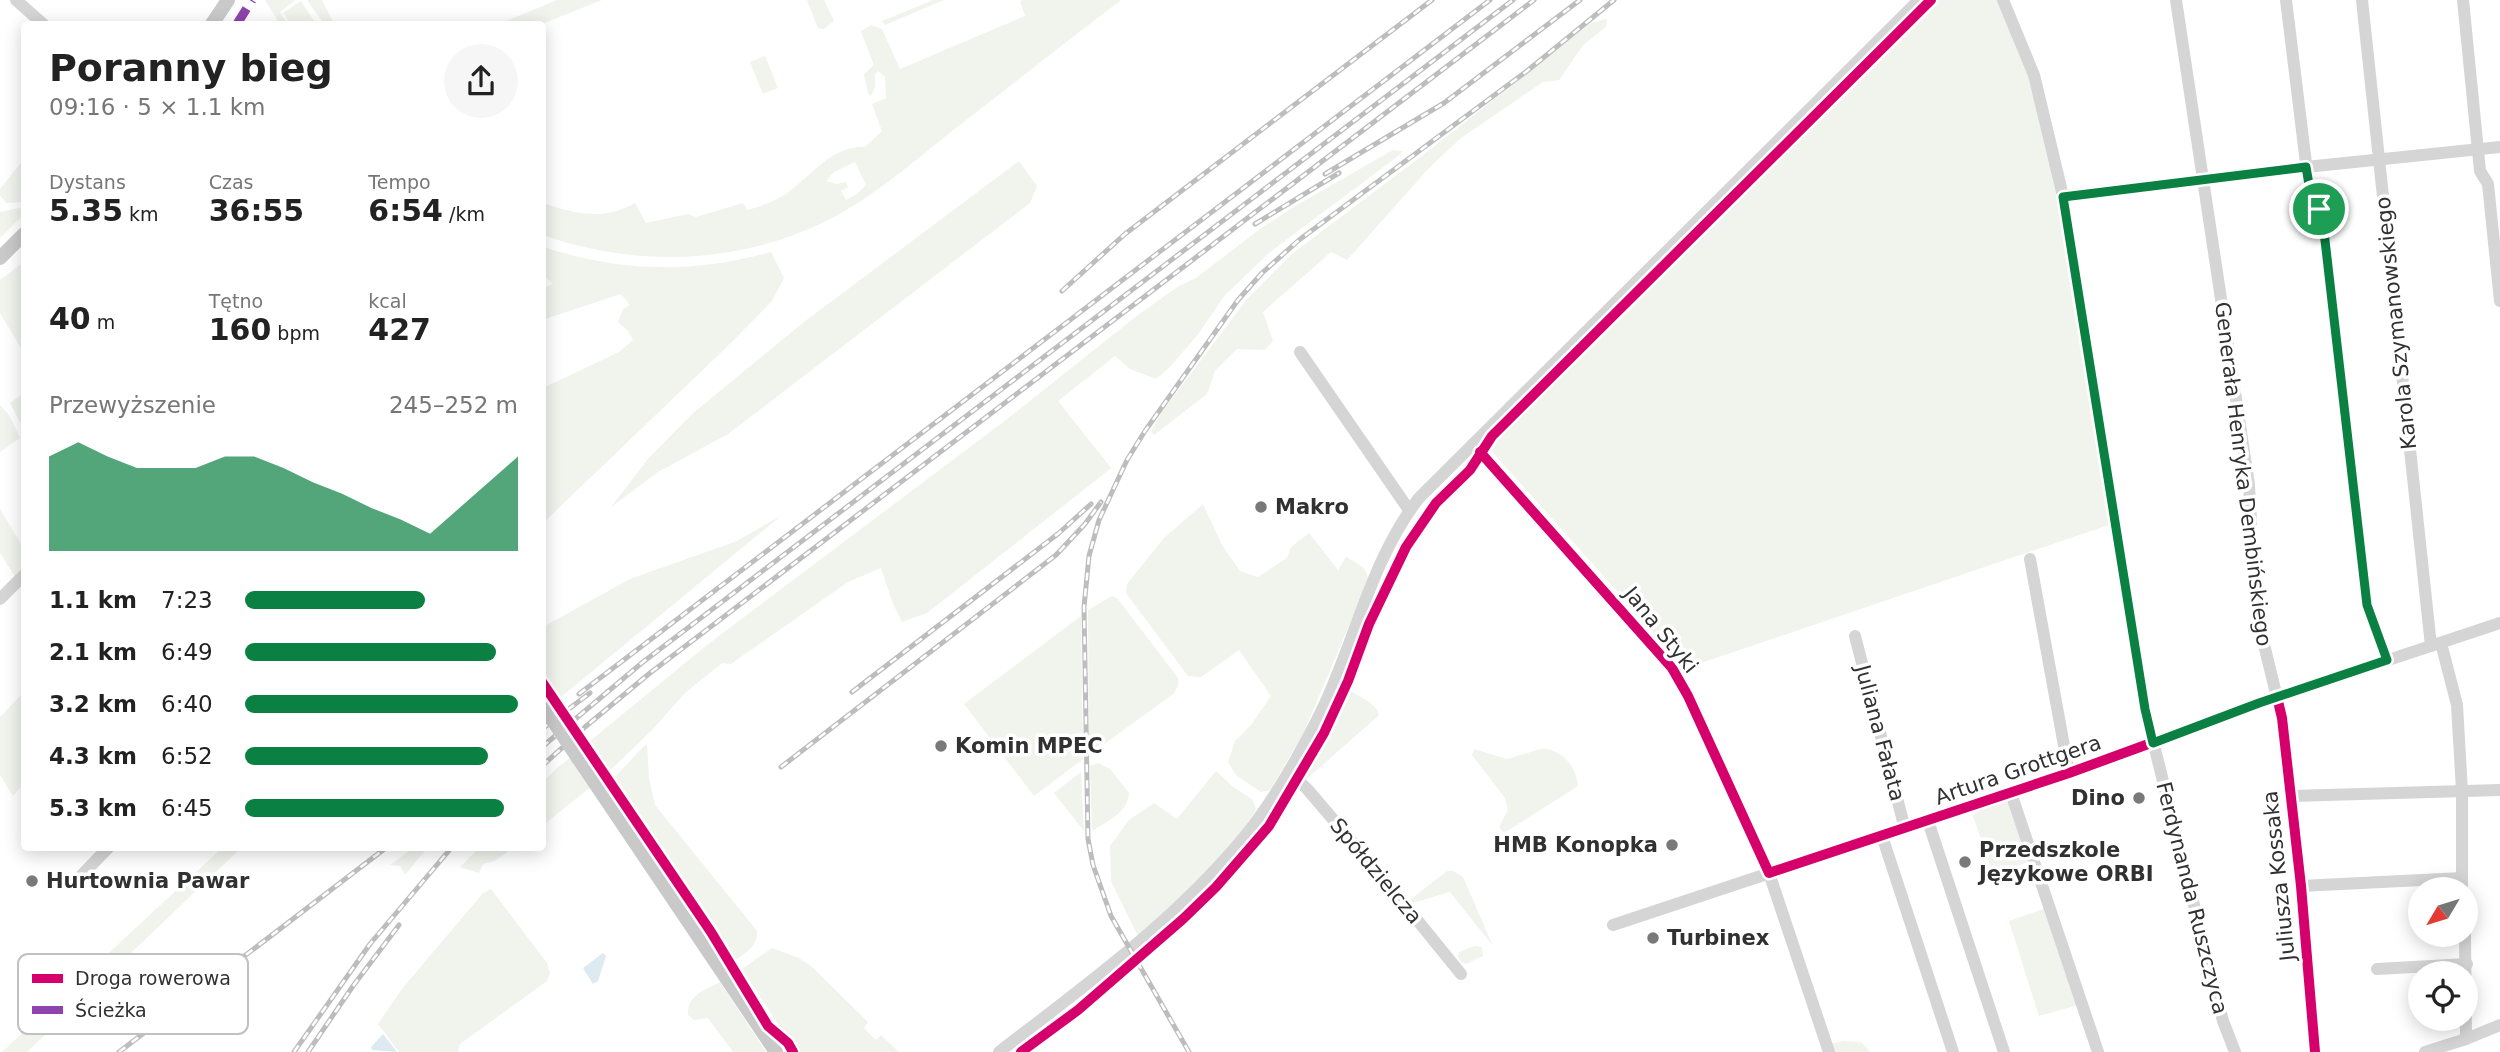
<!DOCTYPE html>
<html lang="pl">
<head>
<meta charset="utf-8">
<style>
	body { margin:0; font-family:"DejaVu Sans",sans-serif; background:#f6f6f6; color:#222; height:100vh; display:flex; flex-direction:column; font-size:26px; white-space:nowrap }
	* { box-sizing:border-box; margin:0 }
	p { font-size:23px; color:#767676 }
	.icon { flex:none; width:38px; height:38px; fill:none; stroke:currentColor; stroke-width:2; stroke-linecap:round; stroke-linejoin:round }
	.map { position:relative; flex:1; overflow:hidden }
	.panel { position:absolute; left:21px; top:21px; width:525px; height:830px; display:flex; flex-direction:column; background:#fff; border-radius:7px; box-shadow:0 4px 18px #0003 }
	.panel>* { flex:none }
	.needle { width:46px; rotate:232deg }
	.controls { position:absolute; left:2408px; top:877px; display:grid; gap:14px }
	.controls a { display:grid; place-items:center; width:70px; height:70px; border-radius:50%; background:#fff; box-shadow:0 4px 18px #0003; font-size:35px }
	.pin { position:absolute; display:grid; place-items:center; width:60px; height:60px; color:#fff; margin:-30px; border:4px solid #fff; border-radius:50%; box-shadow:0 2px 7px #0007 }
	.round { display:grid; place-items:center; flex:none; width:74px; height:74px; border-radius:37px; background:#f6f6f6 }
	.overview { display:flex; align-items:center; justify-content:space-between; height:119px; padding:0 28px }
	h1 { font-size:38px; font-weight:700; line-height:52px }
	.metrics { display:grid; grid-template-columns:repeat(3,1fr); gap:10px; height:119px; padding:7px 28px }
	.metrics div { display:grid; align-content:center }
	.metrics b { font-size:30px; font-weight:700 }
	.metrics small { font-size:19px; font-weight:400 }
	.metrics p { font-size:19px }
	.chart { height:196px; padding:14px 28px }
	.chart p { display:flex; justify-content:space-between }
	.chart svg { width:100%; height:126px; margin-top:7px; fill:#0b8043; opacity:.7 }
	ul { padding:0 28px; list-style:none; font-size:23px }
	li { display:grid; grid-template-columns:112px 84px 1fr; align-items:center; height:52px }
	li i { height:18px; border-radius:9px; background:#0b8043 }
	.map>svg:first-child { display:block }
	.green { fill:#f1f3ed; fill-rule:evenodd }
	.water { fill:#ddeaf2 }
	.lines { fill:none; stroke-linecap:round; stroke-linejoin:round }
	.minor { stroke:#d5d5d5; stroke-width:12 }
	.major { stroke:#c9c9c9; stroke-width:14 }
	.rail-casing { stroke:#bdbdbd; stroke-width:5 }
	.rail { stroke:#fff; stroke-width:2.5; stroke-dasharray:8; stroke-linecap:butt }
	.major-bridge { stroke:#c9c9c9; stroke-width:14 }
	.quiet { stroke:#8e44ad; stroke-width:9; stroke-dasharray:18 9; stroke-linecap:butt }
	.cycleway-casing { stroke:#fff; stroke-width:15 }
	.cycleway { stroke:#d6006c; stroke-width:10 }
	.route-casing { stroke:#fff; stroke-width:14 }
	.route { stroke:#0b8043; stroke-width:9 }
	.poi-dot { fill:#797979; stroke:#fff; stroke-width:2.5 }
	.labels { text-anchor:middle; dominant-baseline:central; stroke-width:7; stroke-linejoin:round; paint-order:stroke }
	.street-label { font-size:21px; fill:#313131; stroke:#fff }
	.poi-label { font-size:21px; font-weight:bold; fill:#313131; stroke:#fff; text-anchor:start }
	.key { fill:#fff; stroke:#c1c1c1; stroke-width:2 }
	.key-label { font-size:19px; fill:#313131 }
</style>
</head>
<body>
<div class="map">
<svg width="2500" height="1052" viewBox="0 0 2500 1052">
	<rect width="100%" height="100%" fill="#fff"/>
	<g class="green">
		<polygon points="265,0 295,0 280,12 288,24 280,24"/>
		<polygon points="307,0 322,0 334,24 324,24"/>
		<polygon points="557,0 602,0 542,24 499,24"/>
		<polygon points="807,0 824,0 834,21 824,29 818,28"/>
		<polygon points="933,0 944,0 885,25 882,21"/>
		<path d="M1023,0H1121C1067,41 1014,83 961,124C917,158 873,199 822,223C734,265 633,267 543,235V203C575,214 604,221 635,203L646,223L688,214L696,217L743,203L747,210C762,206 779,200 791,190C815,172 832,146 865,147L882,131L872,104L886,98L885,77L878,71L875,74V87L871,96L868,94L864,74L874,65L861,31L871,25L882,29L900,69L1025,16L1020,1ZM855,162L866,185L857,194L846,200L841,191L848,187L846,182L837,184L826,181L834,172Z"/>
		<polygon points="1934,0 2001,0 2028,70 2060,200 2070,282 2109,525 1686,668 1488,447 1752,179"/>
		<polygon points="301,1 316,24 291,24 283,13"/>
		<polygon points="1607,19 1606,27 1583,45 1559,80 1543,82 1461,138 1429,168 1347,260 1331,252 1263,312 1273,341 1265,350 1237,349 1215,371 1207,394 1154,435 1151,432 1162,412 1247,299 1292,254 1427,152 1591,23"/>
		<polygon points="765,56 778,88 763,94 750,62"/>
		<polygon points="1393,150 1403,151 1397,157 1270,252 1225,295 1199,333 1169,368 1156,379 1130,369 1115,356 1058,401 1111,468 1105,473 927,613 902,622 893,604 881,568 848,582 731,664 722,663 686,692 651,731 601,779 578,756 591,787 543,825 543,782 556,769 707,645 1002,423 1138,315 1179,286 1196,278 1260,229 1297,205"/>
		<polygon points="24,159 24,202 6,203 0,195 0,189"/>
		<polygon points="1019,161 1037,186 1030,203 728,434 658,472 611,507 648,459 692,414 804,322"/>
		<polygon points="24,207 24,214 0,238 0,212"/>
		<path d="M543,247C620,272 692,274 771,252L784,278L772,301L734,340L543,523V388L619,352L633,340L628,331L618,322L623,309L630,305L621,294L545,319L543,288L553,284L543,274Z"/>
		<polygon points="24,262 24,345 21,348 0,313 0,280"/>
		<polygon points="24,393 24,427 23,428 10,403"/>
		<polygon points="0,405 9,415 20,438 0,452"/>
		<path d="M1203,504L1222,545L1240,571L1258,577L1287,558L1291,547L1309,533L1338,570L1346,557C1357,563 1368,567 1368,581L1302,736L1270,790L1261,792L1236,775L1228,762L1235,741L1251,725L1271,696L1239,650L1201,677L1188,676L1126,593L1127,584L1163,539Z"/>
		<polygon points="0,509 24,549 24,575 18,581 0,553"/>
		<polygon points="782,515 544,711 543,627 630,579 737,541"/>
		<polygon points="1112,596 1117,598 1178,678 1178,686 1173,694 1089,755 1088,610"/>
		<polygon points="1081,616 1083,759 1034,796 964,704"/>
		<path d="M1345,688C1356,695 1376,702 1379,715L1302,783L1298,778L1324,733Z"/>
		<polygon points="24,692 24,783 13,796 0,775 0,717"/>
		<path d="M647,743L649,778L655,805L757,931C758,946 746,952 736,960L613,779Z"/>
		<path d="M1544,748C1564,753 1576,765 1578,786L1504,833L1499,827L1508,810L1505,798L1472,755L1474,749L1507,759Z"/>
		<path d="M1098,763L1110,769L1129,793C1128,813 1107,821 1092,831L1090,766Z"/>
		<polygon points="1216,771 1232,786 1253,800 1256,810 1217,868 1141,942 1111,881 1110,846 1129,820 1154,803 1177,819"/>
		<polygon points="1081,772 1084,831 1054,793"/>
		<polygon points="2011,793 2034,860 1993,874 1973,816 1990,800"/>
		<polygon points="223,847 242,847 27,1052 2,1052"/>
		<polygon points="414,847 428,847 405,875 400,866 390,865"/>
		<polygon points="480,847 514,847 495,861 483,864 479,873 460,867"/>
		<polygon points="1447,871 1453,871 1463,877 1493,946 1450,892 1412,903 1410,900"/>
		<polygon points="491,889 547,963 550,973 547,981 460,1044 458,1050 459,1052 399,1052 378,1024 402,989 483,893"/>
		<polygon points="2049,907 2082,1004 2039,1016 2009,921"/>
		<polygon points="1475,946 1482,947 1483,956 1466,964 1461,962 1458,956 1459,952"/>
		<polygon points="772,948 799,958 811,966 868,1022 864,1028 876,1040 881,1035 899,1052 796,1052 742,969"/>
		<path d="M720,982L766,1052H733L708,1018L694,1020L688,1015C687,995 705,990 720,982Z"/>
		<polygon points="1843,1041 1861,1042 1870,1052 1829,1052 1827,1045"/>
	</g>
	<g class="water">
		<polygon points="603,953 606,956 598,981 593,984 583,968"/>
		<polygon points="383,1034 397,1052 372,1050 371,1047"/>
	</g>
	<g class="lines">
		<g class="minor">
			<polyline points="16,0 43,24"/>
			<polyline points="2003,0 2034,75 2063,196 2145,709 2223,1021 2235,1052"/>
			<polyline points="2176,0 2249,485 2254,578 2258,620 2282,718 2301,886 2315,1052"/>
			<path d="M2286,0L2310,196C2313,206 2321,211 2323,223L2367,605L2387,660"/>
			<polyline points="2362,0 2431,646"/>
			<polyline points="2463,0 2480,171 2488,184 2500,301"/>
			<polyline points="2063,196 2306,167 2500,147"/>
			<polyline points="1300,352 1409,510"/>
			<polyline points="1473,444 1661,654 1681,681 1769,873 1829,1052"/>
			<polyline points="2030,559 2069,773"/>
			<polyline points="0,599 24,575"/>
			<polyline points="1855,636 1905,829"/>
			<polyline points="2441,643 2457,705 2462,791 2462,889"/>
			<polyline points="1289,771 1308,790 1383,878 1461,974"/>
			<polyline points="2011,793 2098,1052"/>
			<polyline points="2291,796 2500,790"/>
			<polyline points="1928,821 2004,1052"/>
			<polyline points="1882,836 1953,1052"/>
			<polyline points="76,881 109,847"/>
			<polyline points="2301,886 2462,878"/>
			<polyline points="1613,925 1990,800 2259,703 2500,623"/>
			<polyline points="2465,934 2466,1039"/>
			<polyline points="2377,969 2467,964"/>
			<path d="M999,1052C1086,985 1175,921 1245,836C1275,799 1299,756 1320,714C1355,643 1370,561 1419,498L1919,0"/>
			<polyline points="2425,1052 2466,1039 2500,1025"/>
		</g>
		<g class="major">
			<polyline points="212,24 228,0"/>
			<polyline points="0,258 24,234"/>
			<polyline points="578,758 776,1052"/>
		</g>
		<g class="rail-casing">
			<g id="rail">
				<polyline points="1325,174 1444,103 1580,0"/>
				<polyline points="1255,224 1339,173"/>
				<polyline points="1062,291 1125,234 1432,0"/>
				<polyline points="852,692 1059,533 1091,504"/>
				<polyline points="579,694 1490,0"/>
				<polyline points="542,729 590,693"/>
				<polyline points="542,747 643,662 1513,0"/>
				<polyline points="542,766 585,727 650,673 1534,0"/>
				<polyline points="781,767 1056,555 1085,524 1101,502"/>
				<polyline points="119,1052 387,847"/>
				<polyline points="294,1052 370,944 452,847"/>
				<polyline points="308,1052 353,986 399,925"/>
				<polyline points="1189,1052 1111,916 1093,865 1088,839 1084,607 1089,556 1099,520 1127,460 1145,431 1238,300 1262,273 1299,240 1527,71 1614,0"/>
			</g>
		</g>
		<use href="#rail" class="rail"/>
		<polyline class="major-bridge" points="542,704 578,758"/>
		<polyline class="quiet" points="237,24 252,0"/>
		<g class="cycleway-casing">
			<g id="cycleway">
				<polyline points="1480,452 1672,668 1688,696 1769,873 2069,773 2277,697 2282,718 2301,886 2315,1052"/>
				<polyline points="542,682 711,932 768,1026 788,1043 793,1052"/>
				<polyline points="1021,1052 1078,1010 1183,919 1216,887 1269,826 1324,733 1348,681 1369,624 1406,547 1436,503 1470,470 1492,436 1931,0"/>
			</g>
		</g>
		<use href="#cycleway" class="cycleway"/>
	</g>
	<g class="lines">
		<g class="route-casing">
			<polygon id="route" points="2306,167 2312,202 2322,214 2323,223 2367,605 2387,660 2259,703 2153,743 2145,709 2063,197"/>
		</g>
		<use href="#route" class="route"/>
	</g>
	<g class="poi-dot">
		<circle cx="1261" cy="507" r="7"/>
		<circle cx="941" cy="746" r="7"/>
		<circle cx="2139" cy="798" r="7"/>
		<circle cx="1672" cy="845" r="7"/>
		<circle cx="1965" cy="862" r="7"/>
		<circle cx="32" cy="881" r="7"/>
		<circle cx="1653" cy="938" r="7"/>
	</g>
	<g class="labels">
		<g class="street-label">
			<text transform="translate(2396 323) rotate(-96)">Karola Szymanowskiego</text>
			<text transform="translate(2243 474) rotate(83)">Generała Henryka Dembińskiego</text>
			<text transform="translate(1661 630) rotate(51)">Jana Styki</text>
			<text transform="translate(1880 733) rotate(75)">Juliana Fałata</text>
			<text transform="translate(2018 770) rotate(-19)">Artura Grottgera</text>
			<text transform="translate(1376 871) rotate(50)">Spółdzielcza</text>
			<text transform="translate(2279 876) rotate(-96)">Juliusza Kossaka</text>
			<text transform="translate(2192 898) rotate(76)">Ferdynanda Ruszczyca</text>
		</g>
		<g class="poi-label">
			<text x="1275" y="507">Makro</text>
			<text x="955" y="746">Komin MPEC</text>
			<text x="2125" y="798" text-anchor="end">Dino</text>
			<text x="1658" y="845" text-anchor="end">HMB Konopka</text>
			<text x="1979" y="850">Przedszkole<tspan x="1979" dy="24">Językowe ORBI</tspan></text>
			<text x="46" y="881">Hurtownia Pawar</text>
			<text x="1667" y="938">Turbinex</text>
		</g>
	</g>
	<rect x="18" y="954" width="230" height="80" rx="10" class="key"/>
	<rect x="32" y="974" width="31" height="9" fill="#d6006c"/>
	<rect x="32" y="1006" width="31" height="8" fill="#8e44ad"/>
	<g class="key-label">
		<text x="75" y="985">Droga rowerowa</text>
		<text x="75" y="1017">Ścieżka</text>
	</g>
</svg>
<div class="controls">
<a><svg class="needle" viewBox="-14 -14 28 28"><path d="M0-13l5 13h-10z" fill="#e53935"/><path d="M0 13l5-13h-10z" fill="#767676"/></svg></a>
<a><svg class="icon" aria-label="locate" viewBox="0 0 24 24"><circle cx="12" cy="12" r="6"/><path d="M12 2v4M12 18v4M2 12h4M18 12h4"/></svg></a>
</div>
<div class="pin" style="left:2319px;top:209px;background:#1e9e55"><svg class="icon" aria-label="arrive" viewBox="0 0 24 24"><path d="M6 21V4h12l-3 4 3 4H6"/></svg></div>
<section class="panel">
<div class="overview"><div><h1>Poranny bieg</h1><p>09:16 · 5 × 1.1 km</p></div><a class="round"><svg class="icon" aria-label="share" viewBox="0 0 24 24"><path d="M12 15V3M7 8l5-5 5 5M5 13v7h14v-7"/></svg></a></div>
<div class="metrics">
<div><p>Dystans</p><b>5.35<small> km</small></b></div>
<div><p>Czas</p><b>36:55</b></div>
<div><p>Tempo</p><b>6:54<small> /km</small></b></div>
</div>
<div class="metrics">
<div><b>40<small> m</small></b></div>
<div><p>Tętno</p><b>160<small> bpm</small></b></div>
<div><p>kcal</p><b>427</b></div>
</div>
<div class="chart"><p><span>Przewyższenie</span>245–252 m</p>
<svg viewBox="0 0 160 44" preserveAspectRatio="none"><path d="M0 44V11L10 6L20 11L30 15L40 15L50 15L60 11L70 11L80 15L90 20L100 24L110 29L120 33L130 38L140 29L150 20L160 11V44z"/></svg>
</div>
<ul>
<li><b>1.1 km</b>7:23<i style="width:66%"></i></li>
<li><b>2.1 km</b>6:49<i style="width:92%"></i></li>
<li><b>3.2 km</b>6:40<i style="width:100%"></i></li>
<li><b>4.3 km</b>6:52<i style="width:89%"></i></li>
<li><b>5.3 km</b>6:45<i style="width:95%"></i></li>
</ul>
</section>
</div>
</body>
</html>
